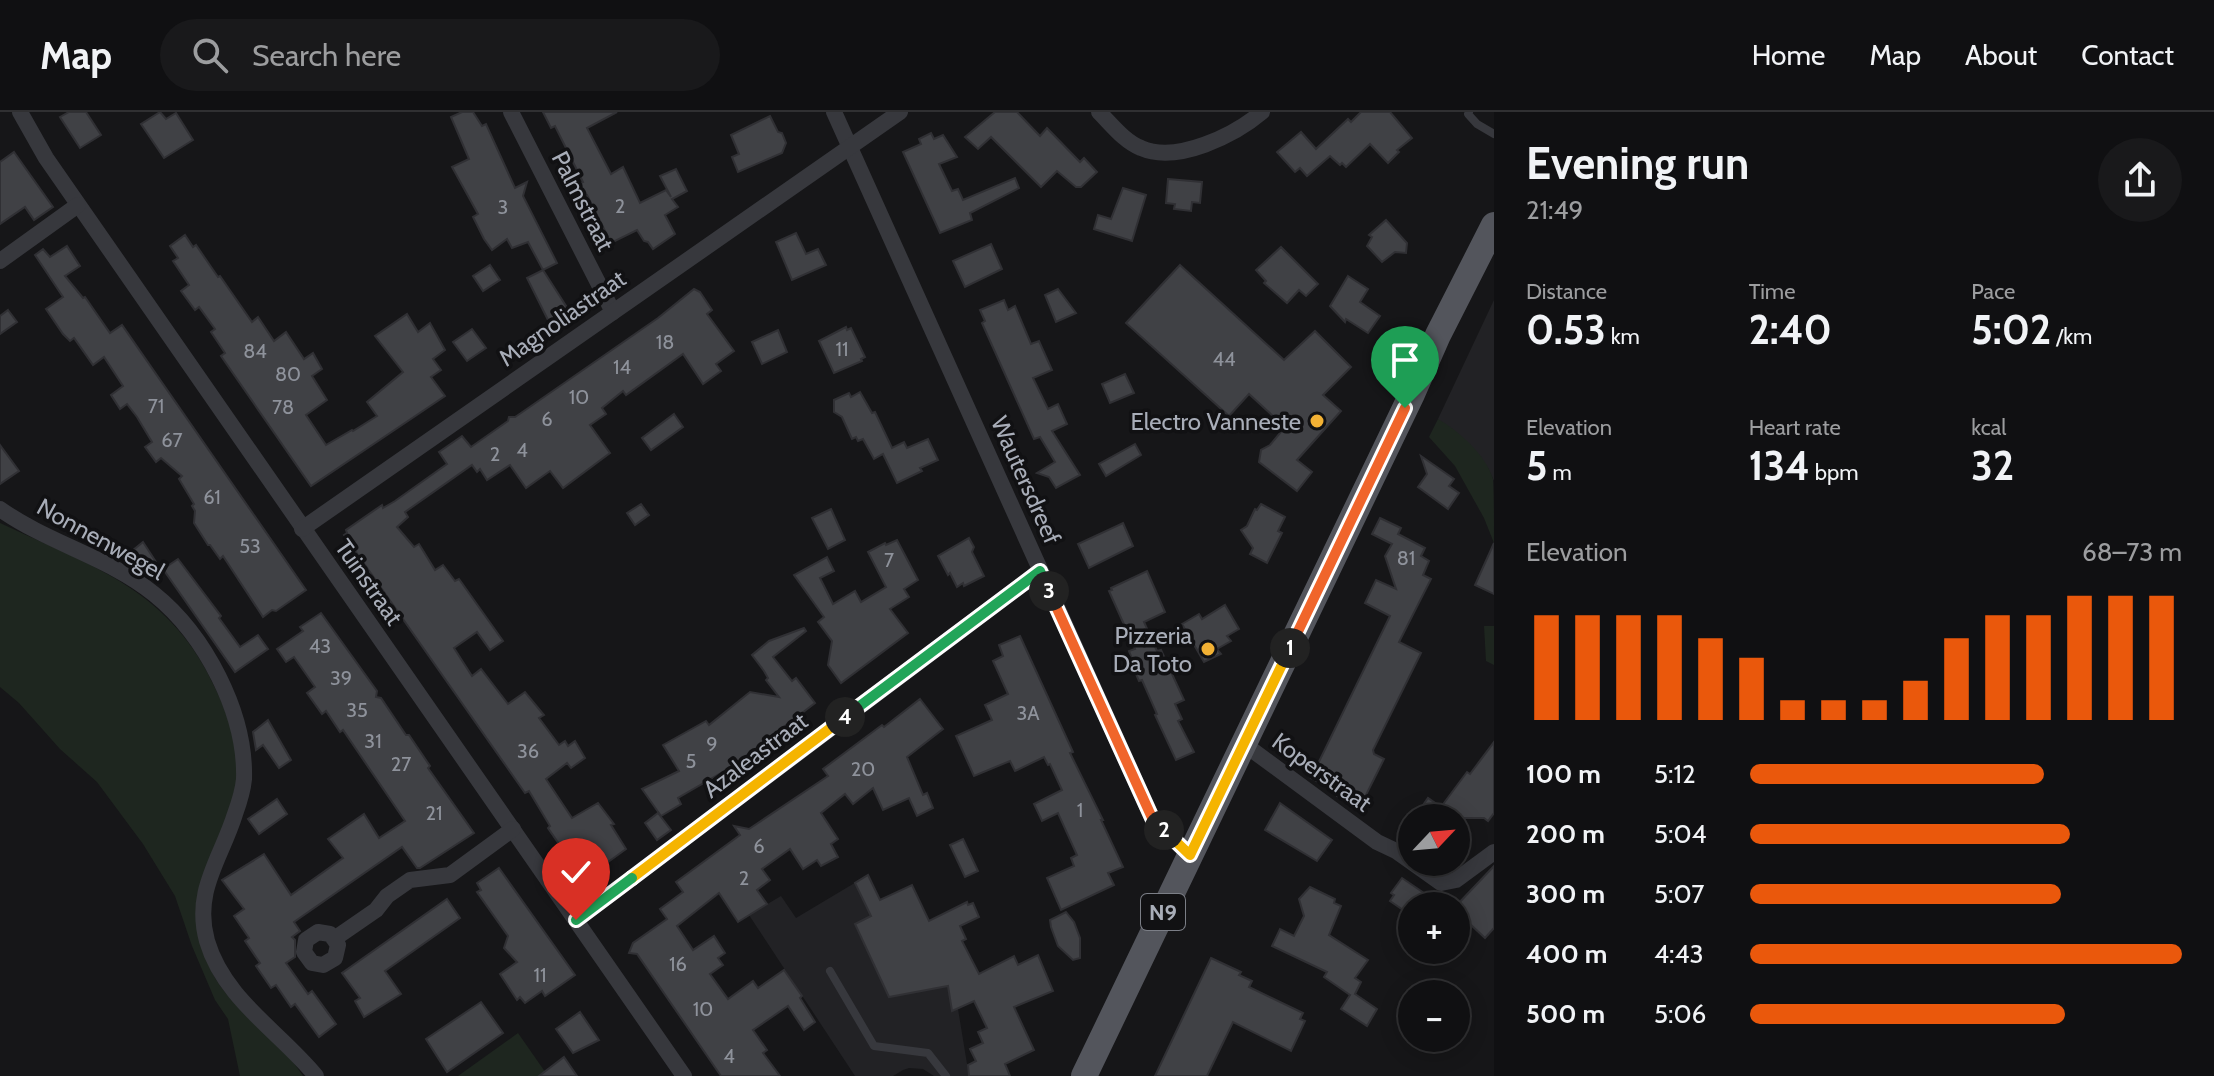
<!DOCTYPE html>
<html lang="en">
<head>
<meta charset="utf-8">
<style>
	body { margin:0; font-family:Cabin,sans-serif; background:#19191b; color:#f1f3f6; height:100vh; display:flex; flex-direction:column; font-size:30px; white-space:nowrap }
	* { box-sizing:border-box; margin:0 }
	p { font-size:26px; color:#9c9d9f }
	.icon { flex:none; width:44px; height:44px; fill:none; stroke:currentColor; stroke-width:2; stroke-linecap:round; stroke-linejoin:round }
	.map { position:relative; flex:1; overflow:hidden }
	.details { display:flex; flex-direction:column; background:#101012; width:720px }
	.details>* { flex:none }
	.needle { width:52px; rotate:64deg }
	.fabs { position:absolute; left:1398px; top:692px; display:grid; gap:16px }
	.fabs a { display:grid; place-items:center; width:72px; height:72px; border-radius:50%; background:#101012; box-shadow:0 4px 20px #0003,0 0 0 2px #303032; font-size:40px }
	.pin { position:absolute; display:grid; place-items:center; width:68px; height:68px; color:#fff; margin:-82px -34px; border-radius:50% 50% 50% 0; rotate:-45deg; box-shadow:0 0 8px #0007 }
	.pin .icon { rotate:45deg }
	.km { position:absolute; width:40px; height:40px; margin:-20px; border-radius:50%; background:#222; color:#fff; font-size:22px; line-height:40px; text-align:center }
	.round { display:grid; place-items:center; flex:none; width:84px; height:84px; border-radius:42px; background:#19191b }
	.summary { display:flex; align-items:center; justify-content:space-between; height:136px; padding:0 32px }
	h1 { font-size:44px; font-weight:800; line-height:60px }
	.metrics { display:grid; grid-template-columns:repeat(3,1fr); gap:12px; height:136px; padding:8px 32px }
	.metrics div { display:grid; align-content:center }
	.metrics b { font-size:40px; font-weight:800 }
	.metrics small { font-size:22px; font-weight:400 }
	.metrics p { font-size:22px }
	.chart { height:224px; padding:16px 32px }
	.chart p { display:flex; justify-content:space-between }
	.chart svg { width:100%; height:144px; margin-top:8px; stroke:#ea580c; stroke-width:6 }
	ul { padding:0 32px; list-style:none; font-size:26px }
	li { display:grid; grid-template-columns:128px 96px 1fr; align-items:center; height:60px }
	li i { height:20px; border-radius:10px; background:#ea580c }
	header { display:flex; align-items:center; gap:48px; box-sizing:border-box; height:112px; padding:0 40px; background:#101012; border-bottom:2px solid #303032 }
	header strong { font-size:38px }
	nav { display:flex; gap:44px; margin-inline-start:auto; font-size:28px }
	.search { width:560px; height:72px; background:#19191b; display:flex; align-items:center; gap:20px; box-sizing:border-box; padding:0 28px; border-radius:44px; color:#9c9d9f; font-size:30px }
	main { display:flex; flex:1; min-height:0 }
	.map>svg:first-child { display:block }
	.built { fill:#222225 }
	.green { fill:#1e261f }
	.building { fill:#404145; stroke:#303034; stroke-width:2 }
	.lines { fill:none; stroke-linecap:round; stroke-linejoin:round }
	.service { stroke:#37383d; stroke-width:8 }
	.minor { stroke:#37383d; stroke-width:16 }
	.primary { stroke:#53555c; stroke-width:26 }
	.split-1-casing { stroke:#fff; stroke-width:16 }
	.split-2-casing { stroke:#fff; stroke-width:16 }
	.split-3-casing { stroke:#fff; stroke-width:16 }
	.split-4-casing { stroke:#fff; stroke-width:16 }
	.split-5-casing { stroke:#fff; stroke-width:16 }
	.split-6-casing { stroke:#fff; stroke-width:16 }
	.split-1 { stroke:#f0652b; stroke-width:10 }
	.split-2 { stroke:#f5b400; stroke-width:10 }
	.split-3 { stroke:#f0652b; stroke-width:10 }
	.split-4 { stroke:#22a559; stroke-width:10 }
	.split-5 { stroke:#f5b400; stroke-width:10 }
	.split-6 { stroke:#22a559; stroke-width:10 }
	.poi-dot { fill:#f2b134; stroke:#111113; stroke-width:3 }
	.labels { text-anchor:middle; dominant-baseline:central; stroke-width:7; stroke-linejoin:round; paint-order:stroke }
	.number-label { font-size:20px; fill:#8e929b }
	.shield { fill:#111113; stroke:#7b7e86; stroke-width:2 }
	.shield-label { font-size:22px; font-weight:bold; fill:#a8adb8 }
	.street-label { font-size:24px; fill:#a8adb8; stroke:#111113 }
	.poi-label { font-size:24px; fill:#a8adb8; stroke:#111113; text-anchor:end }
</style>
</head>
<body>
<header>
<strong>Map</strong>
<div class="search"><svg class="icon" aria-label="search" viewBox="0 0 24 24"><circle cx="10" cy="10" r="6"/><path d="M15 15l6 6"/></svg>Search here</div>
<nav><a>Home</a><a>Map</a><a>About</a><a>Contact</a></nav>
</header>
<main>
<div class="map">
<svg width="1494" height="964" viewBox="0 0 1494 964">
	<rect width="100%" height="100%" fill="#161618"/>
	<g class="built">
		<polygon points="1494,188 1494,369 1488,356 1438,307"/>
		<polygon points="868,763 897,824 935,806 974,889 958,897 969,964 934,964 923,957 909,956 903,958 893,964 855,964 749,803 781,784 796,806"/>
	</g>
	<g class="green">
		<path d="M1438,307C1459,319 1486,343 1493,367C1494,381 1494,414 1494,431L1484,406L1455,354L1429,325Z"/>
		<path d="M0,411C94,455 172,478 217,580C230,607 239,640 237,670L198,823C204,844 211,863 225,880C248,911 282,931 303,964H240L228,907L215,888L192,834L175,784L143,732L97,670L60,637L19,591L0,575Z"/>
		<polygon points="1484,514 1494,514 1494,553 1486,549"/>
		<polygon points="518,921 548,964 458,964"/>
	</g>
	<g class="building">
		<polygon points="69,0 86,0 101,23 80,36 60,5"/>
		<polygon points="160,0 166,7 176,1 193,28 164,46 141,12"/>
		<polygon points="462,0 473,0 482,14 486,12 515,76 527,70 523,84 557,151 543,158 528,130 512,136 507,127 492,138 484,127 473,105 478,102 452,55 469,47 451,5"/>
		<polygon points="543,0 617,0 587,16 611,62 623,55 640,91 666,78 671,85 660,64 676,57 687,79 672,87 678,95 665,103 675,122 653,137 648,130 644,129 637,118 611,131 587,83 584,84 581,77 581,71 583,70 555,14 551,16"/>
		<polygon points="995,0 1017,0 1040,24 1047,16 1080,50 1084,46 1097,60 1081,75 1076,75 1057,59 1041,75 991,25 978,37 965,25"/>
		<polygon points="1361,0 1390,0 1412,26 1397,38 1399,40 1388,51 1370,32 1346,55 1342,51 1340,53 1330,44 1307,64 1300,56 1295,60 1277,40 1301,20 1316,37 1348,7 1351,10"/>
		<polygon points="770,4 778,20 782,21 786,31 782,41 738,60 732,45 739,42 731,23"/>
		<polygon points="931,21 934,27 943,23 957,45 939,52 952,79 958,77 963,88 1015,66 1019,76 970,101 972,108 940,121 903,40 921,32 919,27"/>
		<polygon points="14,40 53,95 34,108 25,95 0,112 0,50"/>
		<polygon points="1168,67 1202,70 1200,91 1192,90 1191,99 1174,97 1175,92 1166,91"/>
		<polygon points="1123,76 1146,83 1132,129 1094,117 1098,103 1111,107"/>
		<polygon points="1386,108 1407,131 1406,141 1395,140 1382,150 1367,134 1372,125 1369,123"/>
		<polygon points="796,121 806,142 818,137 826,153 792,168 776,130"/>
		<polygon points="185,123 193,135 196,133 218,165 220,164 252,210 258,205 274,229 286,220 304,247 313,241 322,257 312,264 327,288 306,303 326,333 352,318 353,319 377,304 367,290 403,260 375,224 407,202 418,220 430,211 445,238 433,247 441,258 431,265 445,284 311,374 221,244 225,241 211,220 215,217 199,195 195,198 181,179 189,173 173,149 178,146 170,134"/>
		<polygon points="991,132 1002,157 965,175 953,149"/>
		<polygon points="67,134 80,154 65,164 83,186 85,185 110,221 122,213 306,478 276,499 272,498 263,505 223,444 220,447 210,433 208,433 194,411 195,399 192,394 194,392 179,367 182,364 161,346 156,350 145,335 152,330 137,305 127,292 120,297 111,283 123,274 104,245 93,253 74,226 70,229 63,222 46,197 63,185 35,143 43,137 50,145"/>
		<polygon points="1281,135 1318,172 1306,184 1299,178 1287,191 1264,171 1266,169 1256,158"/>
		<polygon points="490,153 500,168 483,179 473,164"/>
		<polygon points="1180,153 1284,248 1315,219 1351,255 1323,283 1341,299 1297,348 1312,360 1297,379 1259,350 1261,338 1270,333 1285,315 1249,282 1229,304 1126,211"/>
		<polygon points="543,158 568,197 549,210 527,166"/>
		<polygon points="1348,164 1368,177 1360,190 1380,204 1368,221 1346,207 1345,210 1330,194"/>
		<polygon points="694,177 700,180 712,198 707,202 734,239 716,252 721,259 703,272 683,242 626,283 623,279 602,296 606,302 590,313 610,341 563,376 550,359 526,376 510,353 487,368 480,357 477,360 472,353 405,400 408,405 397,415 414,435 419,432 435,458 443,453 455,469 459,467 503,529 490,538 477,520 454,536 472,564 481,557 508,592 525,580 544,603 539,606 559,633 565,629 568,634 575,629 585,646 571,656 567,651 546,667 572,706 598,691 614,712 611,713 626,737 604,753 606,757 586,771 548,716 550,714 529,679 525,681 344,423 347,421 346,418 382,393 383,396 395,389 447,352 439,340 462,324 471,335 508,309 509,305 515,305 521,301 658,206"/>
		<polygon points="1058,177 1076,201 1056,210 1045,183"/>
		<polygon points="1004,188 1008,198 1015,194 1031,232 1039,229 1052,258 1033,266 1048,297 1058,292 1067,312 1052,319 1080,363 1056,376 1049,365 1037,361 1055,350 1040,325 1034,327 982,211 985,209 980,198"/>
		<polygon points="8,198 17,210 0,222 0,204"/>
		<polygon points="846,215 847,218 851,216 865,245 861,247 862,249 834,261 819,229"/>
		<polygon points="472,217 486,236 467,249 453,230"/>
		<polygon points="778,218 787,240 762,252 752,230"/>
		<polygon points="1125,262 1134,281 1110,291 1102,272"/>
		<polygon points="860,280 872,301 875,300 892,336 904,330 907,336 928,327 938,348 920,356 922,359 897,371 883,342 874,347 863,327 858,329 856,325 852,327 842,305 834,300 834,288 849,281 851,285"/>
		<polygon points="674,302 683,315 651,338 642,326"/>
		<polygon points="1135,332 1141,343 1106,364 1099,352"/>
		<polygon points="0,333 19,359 0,372"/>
		<polygon points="1421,344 1454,367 1449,374 1459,381 1448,397 1418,375 1427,362"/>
		<polygon points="641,392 649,403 635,413 627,401"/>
		<polygon points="1261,392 1285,405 1278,419 1282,421 1267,451 1250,442 1253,436 1241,418 1247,414 1255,397 1257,398"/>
		<polygon points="831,397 845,428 828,437 812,406"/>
		<polygon points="1380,406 1401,416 1398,422 1425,436 1421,444 1429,449 1423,463 1431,467 1399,530 1421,541 1373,638 1374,642 1384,647 1363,689 1353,684 1350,690 1337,684 1338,681 1311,666 1390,504 1365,491 1376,468 1396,477 1385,444 1392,432 1372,422"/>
		<polygon points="1123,411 1133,434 1089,456 1078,432"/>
		<polygon points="969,426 974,435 972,440 984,464 964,474 963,471 957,475 950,461 948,463 938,444"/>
		<polygon points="897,428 918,468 904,477 909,485 890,497 908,521 841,571 828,553 832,529 818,510 824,505 794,463 827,445 834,459 820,466 833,492 855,479 861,490 886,475 868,440 885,431 886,433"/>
		<polygon points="143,430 156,450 146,457 132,439"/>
		<polygon points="1494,431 1494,482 1475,473"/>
		<polygon points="178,447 221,504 219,506 240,535 258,523 268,537 235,560 163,457"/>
		<polygon points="1147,459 1165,500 1144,510 1157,539 1161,538 1184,588 1175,592 1182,607 1178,609 1194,640 1176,648 1155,603 1157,602 1142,568 1139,569 1132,553 1134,552 1129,539 1135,537 1109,479 1112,478 1111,476"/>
		<polygon points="1225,493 1239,517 1227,524 1231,529 1217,537 1221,542 1204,550 1182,512 1199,502 1202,507"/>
		<polygon points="321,501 377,579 376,585 381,586 406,623 409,623 430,654 428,656 474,721 420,756 417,756 402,735 294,810 300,819 292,825 295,828 295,845 286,851 308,882 312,879 336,912 319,925 295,892 291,895 276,873 271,876 256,854 260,851 245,829 249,826 234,804 244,797 222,768 264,742 291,783 343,746 328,727 364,702 379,726 405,709 343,618 340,620 326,599 322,602 307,581 315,575 294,545 286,550 277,537 303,519 300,515"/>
		<polygon points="804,516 806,519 773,545 792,569 796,566 815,591 733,654 678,686 681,692 661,704 642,677 679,659 663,633 706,609 709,613 750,580 779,585 766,568 768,566 764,559 752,543 769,529"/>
		<polygon points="1020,524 1073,640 1070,641 1103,708 1101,708 1123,755 1108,761 1114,773 1061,798 1047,766 1074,754 1071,746 1077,743 1058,701 1042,709 1034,692 1062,678 1050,652 1048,653 1044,645 1015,659 1010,649 974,664 956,624 992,608 985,593 1008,582 993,549 1003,544 999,533"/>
		<polygon points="920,587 943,617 907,645 923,683 927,681 933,696 917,704 909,686 883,698 873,676 853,692 845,682 821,701 838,727 831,732 838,745 821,754 817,748 803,757 790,737 762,757 770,768 757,778 767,792 738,810 719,781 677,814 693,838 714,824 725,841 718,846 723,853 710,862 728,887 753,869 758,876 784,858 802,884 800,886 815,910 804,918 788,894 753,918 767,938 763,941 780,964 721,964 637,842 629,841 633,831 667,807 660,797 683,780 676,770 740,723 734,714 749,717 828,664 823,657 882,613 884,615"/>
		<polygon points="268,608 291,648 279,656 263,633 256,638 253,620"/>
		<polygon points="1494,630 1494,701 1488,709 1484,706 1414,706 1428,686 1441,695 1467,660 1470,662"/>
		<polygon points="277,687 287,702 259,722 248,707"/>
		<polygon points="1280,691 1332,728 1317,749 1265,718"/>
		<polygon points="658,701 671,718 657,728 645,711"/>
		<polygon points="963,727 978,759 965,765 950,733"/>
		<polygon points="1494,754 1494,816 1485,826 1471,813 1469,815 1456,803 1456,794"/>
		<polygon points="499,756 575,863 545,884 542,879 525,891 520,885 517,888 500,862 517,850 504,836 508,824 477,780 481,778 477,771"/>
		<polygon points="868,763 880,788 912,773 929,809 967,790 968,793 973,791 979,805 960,814 966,827 962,829 979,862 1014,844 1018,853 1038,843 1053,879 1014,895 1034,938 1005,952 1010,964 969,964 968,953 976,949 970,937 983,931 978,920 987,916 974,889 952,899 948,874 889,885 855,812 871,804 855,771"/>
		<polygon points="1402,766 1443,794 1412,794 1412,804 1390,789 1394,783 1391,781"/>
		<polygon points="1310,775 1335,787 1334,791 1341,794 1329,823 1368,848 1355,866 1361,870 1355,882 1377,897 1367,914 1341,897 1350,883 1324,865 1327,860 1272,834 1280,817 1294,824 1304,804 1299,787"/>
		<polygon points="447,787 460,806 385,859 401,882 364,905 355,889 360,886 342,861"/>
		<polygon points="1066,800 1074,810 1080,826 1080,846 1073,848 1058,834 1051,815 1050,808"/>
		<polygon points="1211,846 1241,860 1239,863 1252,869 1249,875 1303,901 1300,907 1305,909 1291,939 1233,910 1207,964 1155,964"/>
		<polygon points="481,890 503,921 447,960 426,927"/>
		<polygon points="580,900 599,928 573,941 556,917"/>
		<polygon points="564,945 577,964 539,964"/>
	</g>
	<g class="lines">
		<g class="service">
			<polyline points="1469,0 1468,2 1477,12 1494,22"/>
			<polyline points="830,859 874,934 928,941 946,964"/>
		</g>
		<g class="minor">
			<polyline points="20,0 46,46 684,964"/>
			<polyline points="511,0 613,200"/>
			<polyline points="834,0 1153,708 1190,743"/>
			<path d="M1099,0C1112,13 1124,29 1141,36C1177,52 1235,23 1262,0"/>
			<polyline points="0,149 78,93"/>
			<path d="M0,397C48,431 108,445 154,482C205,523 246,601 244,667C243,678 239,691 235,702C221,747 193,779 207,829C224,887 279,919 316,964"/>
			<polyline points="302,417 900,0"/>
			<polyline points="1244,632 1377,730 1396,739 1441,771 1456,768 1494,740"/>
			<polyline points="576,808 1040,459"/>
			<polyline points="334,827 338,833 335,846 323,853 312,851 304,840 306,828 318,820 330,822 334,827 376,798 387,784 410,768 450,763 513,717"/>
		</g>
		<polyline class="primary" points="1084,964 1412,282 1438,223 1494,113"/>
	</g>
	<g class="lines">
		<g class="split-1-casing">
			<polyline id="split-1" points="1290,536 1405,296"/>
		</g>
		<g class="split-2-casing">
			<polyline id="split-2" points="1164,718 1190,743 1290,536"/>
		</g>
		<g class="split-3-casing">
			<polyline id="split-3" points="1049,479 1153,708 1164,718"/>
		</g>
		<g class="split-4-casing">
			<polyline id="split-4" points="845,605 1040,459 1049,479"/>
		</g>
		<g class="split-5-casing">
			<polyline id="split-5" points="632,766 845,605"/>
		</g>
		<g class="split-6-casing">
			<polyline id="split-6" points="576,808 632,766"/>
		</g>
		<use href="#split-1" class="split-1"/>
		<use href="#split-2" class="split-2"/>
		<use href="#split-3" class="split-3"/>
		<use href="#split-4" class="split-4"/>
		<use href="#split-5" class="split-5"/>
		<use href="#split-6" class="split-6"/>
	</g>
	<g class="poi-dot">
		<circle cx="1317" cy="309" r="8"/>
		<circle cx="1208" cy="537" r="8"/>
	</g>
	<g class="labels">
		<g class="number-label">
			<text x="620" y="94">2</text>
			<text x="503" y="95">3</text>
			<text x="665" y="230">18</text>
			<text x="842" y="237">11</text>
			<text x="255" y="239">84</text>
			<text x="1224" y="247">44</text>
			<text x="622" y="255">14</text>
			<text x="288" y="262">80</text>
			<text x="579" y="285">10</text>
			<text x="156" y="294">71</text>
			<text x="283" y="295">78</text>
			<text x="547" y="307">6</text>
			<text x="172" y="328">67</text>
			<text x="522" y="338">4</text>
			<text x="495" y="342">2</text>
			<text x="212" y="385">61</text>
			<text x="250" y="434">53</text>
			<text x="1406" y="446">81</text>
			<text x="889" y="448">7</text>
			<text x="320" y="534">43</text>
			<text x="341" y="566">39</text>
			<text x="357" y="598">35</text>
			<text x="1028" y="601">3A</text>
			<text x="373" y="629">31</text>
			<text x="712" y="632">9</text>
			<text x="528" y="639">36</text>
			<text x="691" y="649">5</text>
			<text x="401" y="652">27</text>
			<text x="863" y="657">20</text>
			<text x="1080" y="698">1</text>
			<text x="434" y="701">21</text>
			<text x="759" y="734">6</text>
			<text x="744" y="766">2</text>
			<text x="678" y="852">16</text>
			<text x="540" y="863">11</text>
			<text x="703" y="897">10</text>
			<text x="729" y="944">4</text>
		</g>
		<rect class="shield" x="1141" y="782" width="44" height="36" rx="6"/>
		<g class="shield-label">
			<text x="1163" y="800">N9</text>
		</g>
		<g class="street-label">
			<text transform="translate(583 89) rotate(63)">Palmstraat</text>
			<text transform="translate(562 206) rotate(-35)">Magnoliastraat</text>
			<text transform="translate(1026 368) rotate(66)">Wautersdreef</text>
			<text transform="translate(101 427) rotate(29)">Nonnenwegel</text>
			<text transform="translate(369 470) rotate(55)">Tuinstraat</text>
			<text transform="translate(755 643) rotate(-37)">Azaleastraat</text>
			<text transform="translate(1322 660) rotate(36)">Koperstraat</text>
		</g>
		<g class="poi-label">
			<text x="1301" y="309">Electro Vanneste</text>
			<text x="1192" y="523">Pizzeria<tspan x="1192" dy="28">Da Toto</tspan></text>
		</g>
	</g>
</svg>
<div class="fabs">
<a><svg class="needle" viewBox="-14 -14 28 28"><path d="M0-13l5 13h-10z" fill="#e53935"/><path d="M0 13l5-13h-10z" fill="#9c9d9f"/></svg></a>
<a>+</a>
<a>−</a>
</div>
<div class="pin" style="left:1405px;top:296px;background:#1e9e55"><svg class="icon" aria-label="arrive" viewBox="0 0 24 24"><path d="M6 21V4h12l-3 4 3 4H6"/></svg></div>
<div class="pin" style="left:576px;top:808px;background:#d93025"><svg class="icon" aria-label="check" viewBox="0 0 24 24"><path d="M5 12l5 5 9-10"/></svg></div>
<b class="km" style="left:1290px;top:536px">1</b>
<b class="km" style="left:1164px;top:718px">2</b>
<b class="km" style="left:1049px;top:479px">3</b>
<b class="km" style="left:845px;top:605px">4</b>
</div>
<section class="details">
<div class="summary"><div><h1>Evening run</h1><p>21:49</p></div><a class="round"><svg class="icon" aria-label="share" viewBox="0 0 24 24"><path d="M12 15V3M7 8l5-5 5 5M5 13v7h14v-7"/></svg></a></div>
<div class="metrics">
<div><p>Distance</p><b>0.53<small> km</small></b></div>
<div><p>Time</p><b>2:40</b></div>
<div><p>Pace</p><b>5:02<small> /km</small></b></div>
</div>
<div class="metrics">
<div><p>Elevation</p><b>5<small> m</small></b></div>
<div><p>Heart rate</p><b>134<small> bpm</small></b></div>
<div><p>kcal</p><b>32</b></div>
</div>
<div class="chart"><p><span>Elevation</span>68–73 m</p>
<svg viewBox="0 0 160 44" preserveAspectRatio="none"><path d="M5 44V12M15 44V12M25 44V12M35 44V12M45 44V19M55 44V25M65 44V38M75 44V38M85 44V38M95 44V32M105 44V19M115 44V12M125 44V12M135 44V6M145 44V6M155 44V6"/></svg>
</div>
<ul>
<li><b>100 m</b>5:12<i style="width:68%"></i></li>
<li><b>200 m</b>5:04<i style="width:74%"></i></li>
<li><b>300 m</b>5:07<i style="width:72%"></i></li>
<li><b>400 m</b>4:43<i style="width:100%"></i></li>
<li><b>500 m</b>5:06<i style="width:73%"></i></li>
</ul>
</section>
</main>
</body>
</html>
